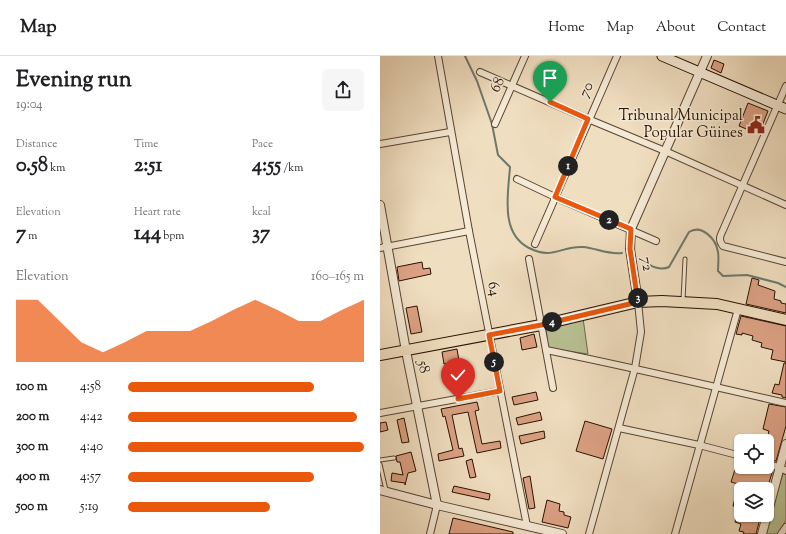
<!DOCTYPE html>
<html lang="en">
<head>
<meta charset="utf-8">
<style>
	body { margin:0; font-family:"Sorts Mill Goudy",serif; background:#f6f6f6; color:#202124; height:100vh; display:flex; flex-direction:column; font-size:15px; white-space:nowrap }
	* { box-sizing:border-box; margin:0 }
	p { font-size:13px; color:#757577 }
	.icon { flex:none; width:22px; height:22px; fill:none; stroke:currentColor; stroke-width:2; stroke-linecap:round; stroke-linejoin:round }
	.map { position:relative; flex:1; overflow:hidden }
	.panel { display:flex; flex-direction:column; background:#fff; width:380px }
	.panel>* { flex:none }
	.buttons { position:absolute; left:354px; top:378px; display:grid; gap:8px }
	.buttons a { display:grid; place-items:center; width:40px; height:40px; border-radius:6px; background:#fff; box-shadow:0 1px 3px #0004; font-size:20px }
	.pin { position:absolute; display:grid; place-items:center; width:34px; height:34px; color:#fff; margin:-41px -17px; border-radius:50% 50% 50% 0; rotate:-45deg; box-shadow:0 0 4px #0007 }
	.pin .icon { rotate:45deg }
	.km { position:absolute; width:20px; height:20px; margin:-10px; border-radius:50%; background:#222; color:#fff; font-size:11px; line-height:20px; text-align:center }
	.round { display:grid; place-items:center; flex:none; width:42px; height:42px; border-radius:6px; background:#f6f6f6 }
	.headline { display:flex; align-items:center; justify-content:space-between; height:68px; padding:0 16px }
	h1 { font-size:22px; font-weight:700; line-height:30px }
	.stats { display:grid; grid-template-columns:repeat(3,1fr); gap:6px; height:68px; padding:4px 16px }
	.stats div { display:grid; align-content:center }
	.stats b { font-size:20px; font-weight:700 }
	.stats small { font-size:11px; font-weight:400 }
	.stats p { font-size:11px }
	.chart { height:112px; padding:8px 16px }
	.chart p { display:flex; justify-content:space-between }
	.chart svg { width:100%; height:72px; margin-top:4px; fill:#ea580c; opacity:.7 }
	ul { padding:0 16px; list-style:none; font-size:13px }
	li { display:grid; grid-template-columns:64px 48px 1fr; align-items:center; height:30px }
	li i { height:10px; border-radius:5px; background:#ea580c }
	header { display:flex; align-items:center; gap:24px; box-sizing:border-box; height:56px; padding:0 20px; background:#fff; border-bottom:1px solid #e0e0e0 }
	header strong { font-size:19px }
	nav { display:flex; gap:22px; margin-inline-start:auto; font-size:14px }
	main { display:flex; flex:1; min-height:0 }
	.map>svg:first-child { display:block }
	.green { fill:#b8c193; stroke:#70694a }
	.lines { fill:none; stroke-linecap:round; stroke-linejoin:round }
	.stream { stroke:#6d786d; stroke-width:2 }
	.building { fill:#dca183; stroke:#281100 }
	.service-casing { stroke:#5a4430; stroke-width:5 }
	.minor-casing { stroke:#5a4430; stroke-width:8 }
	.tertiary-casing { stroke:#5a4430; stroke-width:10 }
	.secondary-casing { stroke:#281100; stroke-width:11 }
	.primary-casing { stroke:#281100; stroke-width:12 }
	.service { stroke:#f5ead6; stroke-width:3 }
	.minor { stroke:#f5ead6; stroke-width:6 }
	.tertiary { stroke:#f5ead6; stroke-width:8 }
	.secondary { stroke:#f5ead6; stroke-width:9 }
	.primary { stroke:#f0dec0; stroke-width:10 }
	.route-casing { stroke:#fff; stroke-width:8 }
	.route { stroke:#ea580c; stroke-width:5 }
	.labels { text-anchor:middle; dominant-baseline:central; stroke-width:3; stroke-linejoin:round; paint-order:stroke }
	.street-label { font-size:15px; fill:#281100; stroke:#f5ead6 }
	.poi-label { font-size:15px; fill:#281100; stroke:#f5ead6; text-anchor:end }
</style>
</head>
<body>
<header>
<strong>Map</strong>
<nav><a>Home</a><a>Map</a><a>About</a><a>Contact</a></nav>
</header>
<main>
<section class="panel">
<div class="headline"><div><h1>Evening run</h1><p>19:04</p></div><a class="round"><svg class="icon" aria-label="share" viewBox="0 0 24 24"><path d="M12 15V3M7 8l5-5 5 5M5 13v7h14v-7"/></svg></a></div>
<div class="stats">
<div><p>Distance</p><b>0.58<small> km</small></b></div>
<div><p>Time</p><b>2:51</b></div>
<div><p>Pace</p><b>4:55<small> /km</small></b></div>
</div>
<div class="stats">
<div><p>Elevation</p><b>7<small> m</small></b></div>
<div><p>Heart rate</p><b>144<small> bpm</small></b></div>
<div><p>kcal</p><b>37</b></div>
</div>
<div class="chart"><p><span>Elevation</span>160–165 m</p>
<svg viewBox="0 0 160 44" preserveAspectRatio="none"><path d="M0 44V6L10 6L20 19L30 32L40 38L50 32L60 25L70 25L80 25L90 19L100 12L110 6L120 12L130 19L140 19L150 12L160 6V44z"/></svg>
</div>
<ul>
<li><b>100 m</b>4:58<i style="width:79%"></i></li>
<li><b>200 m</b>4:42<i style="width:97%"></i></li>
<li><b>300 m</b>4:40<i style="width:100%"></i></li>
<li><b>400 m</b>4:57<i style="width:79%"></i></li>
<li><b>500 m</b>5:19<i style="width:60%"></i></li>
</ul>
</section>
<div class="map">
<svg width="406" height="478" viewBox="0 0 406 478">
	<rect width="100%" height="100%" fill="#f0dec0"/>
	<filter id="stains"><feTurbulence type="fractalNoise" baseFrequency=".005" numOctaves="4"/><feColorMatrix values="0 0 0 0 .2 0 0 0 0 .09 0 0 0 0 .02 0 0 0 .5 -.17"/></filter>
	<radialGradient id="worn" r=".72"><stop offset=".6" stop-color="#630" stop-opacity="0"/><stop offset="1" stop-color="#630" stop-opacity=".3"/></radialGradient>
	<g class="green">
		<polygon points="203,262 208,298 168,292 166,270"/>
		<polygon points="403,417 406,419 406,464 398,478 385,478"/>
	</g>
	<g class="lines">
		<g class="stream">
			<path d="M85,0L97,25L112,68L118,99L130,111C128,139 120,177 149,192C155,195 160,197 167,197C179,197 188,190 203,191C216,192 228,199 242,197"/>
			<path d="M259,203C268,208 279,216 289,211L309,176C322,168 336,183 338,196C339,202 338,209 338,215L343,220L367,219L398,227L406,231"/>
		</g>
	</g>
	<g class="building">
		<polygon points="334,4 344,8 341,17 331,12"/>
		<polygon points="368,47 388,55 379,78 359,70"/>
		<polygon points="42,206 43,213 50,212 51,218 19,225 17,211"/>
		<polygon points="372,222 379,224 378,229 395,235 394,243 401,245 401,247 406,248 406,257 366,248"/>
		<polygon points="37,250 42,276 31,278 26,252"/>
		<polygon points="361,260 406,270 406,306 391,303 393,294 381,291 382,287 372,284 373,280 362,277 362,279 356,278"/>
		<polygon points="154,278 157,291 142,294 140,282"/>
		<polygon points="77,293 79,305 64,308 62,296"/>
		<polygon points="404,307 406,307 406,342 402,341 402,339 392,337 395,328 399,329"/>
		<polygon points="156,336 158,344 134,349 132,341"/>
		<polygon points="97,346 99,354 95,355 102,388 120,385 121,392 97,397 88,356 72,359 79,393 82,392 84,400 59,405 58,398 73,394 65,360 63,361 61,353"/>
		<polygon points="389,348 406,351 406,370 396,405 387,404 387,383 389,375 383,373"/>
		<polygon points="160,356 162,364 138,369 136,362"/>
		<polygon points="24,362 29,386 22,387 17,364"/>
		<polygon points="205,365 232,373 223,403 196,395"/>
		<polygon points="6,366 8,374 0,376 0,367"/>
		<polygon points="164,375 165,382 141,388 139,380"/>
		<polygon points="31,396 36,415 28,417 25,429 25,427 11,425 12,417 23,419 20,406 17,406 16,400"/>
		<polygon points="92,403 96,421 90,422 86,405"/>
		<polygon points="358,404 361,404 361,411 384,411 393,414 387,433 375,433 351,426"/>
		<polygon points="150,420 155,452 149,453 143,422"/>
		<polygon points="74,430 110,438 109,444 72,436"/>
		<polygon points="355,442 361,444 361,452 353,450"/>
		<polygon points="167,444 180,448 179,455 184,456 184,459 191,461 188,472 162,466"/>
		<polygon points="357,459 381,459 376,478 363,478 364,476 359,475 361,468 355,466"/>
		<polygon points="73,462 133,476 133,478 69,478"/>
	</g>
	<g class="lines">
		<g class="service-casing">
			<g id="service">
				<polyline points="303,244 305,203"/>
				<polyline points="0,404 14,402"/>
				<polyline points="0,408 6,434"/>
			</g>
		</g>
		<g class="minor-casing">
			<g id="minor">
				<polyline points="58,0 89,175 147,470"/>
				<polyline points="100,16 208,63 285,95 406,149"/>
				<path d="M406,30L343,174C340,180 338,184 343,190L406,206"/>
				<polyline points="115,68 145,0"/>
				<polyline points="0,88 70,76"/>
				<polyline points="137,123 175,141 276,185"/>
				<polyline points="155,188 237,0"/>
				<polyline points="0,192 89,175"/>
				<polyline points="149,203 173,332"/>
				<path d="M166,294C246,310 326,329 406,347"/>
				<polyline points="0,357 120,335"/>
				<polyline points="239,372 319,389 361,400"/>
				<polyline points="387,408 399,411 406,415"/>
				<polyline points="50,478 57,449"/>
				<polyline points="209,478 255,312 261,276 258,246"/>
				<polyline points="295,478 358,253"/>
				<polyline points="401,478 406,471"/>
			</g>
		</g>
		<g class="tertiary-casing">
			<g id="tertiary">
				<polyline points="0,149 26,295 57,449"/>
				<polyline points="258,246 250,193 251,173 327,0"/>
				<polyline points="0,434 57,449 182,478"/>
				<polyline points="382,478 406,388"/>
			</g>
		</g>
		<g class="secondary-casing">
			<polyline id="secondary" points="282,0 406,53"/>
		</g>
		<g class="primary-casing">
			<polyline id="primary" points="0,299 161,269 258,246 282,245 337,248 406,264"/>
		</g>
		<use href="#service" class="service"/>
		<use href="#minor" class="minor"/>
		<use href="#tertiary" class="tertiary"/>
		<use href="#secondary" class="secondary"/>
		<use href="#primary" class="primary"/>
	</g>
	<g class="lines">
		<g class="route-casing">
			<polyline id="route" points="78,343 120,335 109,279 161,269 258,246 250,193 251,173 175,141 208,63 170,46"/>
		</g>
		<use href="#route" class="route"/>
	</g>
	<defs>
		<g id="civic-bare" transform="scale(1.38)"><path d="M-.6-6.5H3V-4.5H.6V-3L4-1V1h2V6H-6V1h2V-1L-.6-3ZM-1.2 2.5V6h2.4V2.5Z" fill="#8f2418" stroke="#f5ead6" stroke-width="2.5" paint-order="stroke"/></g>
	</defs>
	<g fill-rule="evenodd">
		<use href="#civic-bare" x="376" y="69"/>
	</g>
	<g class="labels">
		<g class="street-label">
			<text transform="translate(118 29) rotate(-66)">68</text>
			<text transform="translate(207 34) rotate(-66)">70</text>
			<text transform="translate(266 208) rotate(81)">72</text>
			<text transform="translate(113 233) rotate(79)">64</text>
			<text transform="translate(43 311) rotate(79)">58</text>
		</g>
		<g class="poi-label">
			<text x="363" y="60">Tribunal Municipal<tspan x="363" dy="17">Popular Güines</tspan></text>
		</g>
	</g>
	<rect width="100%" height="100%" filter="url(#stains)"/>
	<rect width="100%" height="100%" fill="url(#worn)"/>
</svg>
<div class="buttons">
<a><svg class="icon" aria-label="locate" viewBox="0 0 24 24"><circle cx="12" cy="12" r="6"/><path d="M12 2v4M12 18v4M2 12h4M18 12h4"/></svg></a>
<a><svg class="icon" aria-label="layers" viewBox="0 0 24 24"><path d="M12 4l9 5-9 5-9-5zM3 14l9 5 9-5"/></svg></a>
</div>
<div class="pin" style="left:170px;top:46px;background:#1e9e55"><svg class="icon" aria-label="arrive" viewBox="0 0 24 24"><path d="M6 21V4h12l-3 4 3 4H6"/></svg></div>
<div class="pin" style="left:78px;top:343px;background:#d93025"><svg class="icon" aria-label="check" viewBox="0 0 24 24"><path d="M5 12l5 5 9-10"/></svg></div>
<b class="km" style="left:188px;top:110px">1</b>
<b class="km" style="left:229px;top:164px">2</b>
<b class="km" style="left:258px;top:242px">3</b>
<b class="km" style="left:172px;top:266px">4</b>
<b class="km" style="left:114px;top:306px">5</b>
</div>
</main>
</body>
</html>
